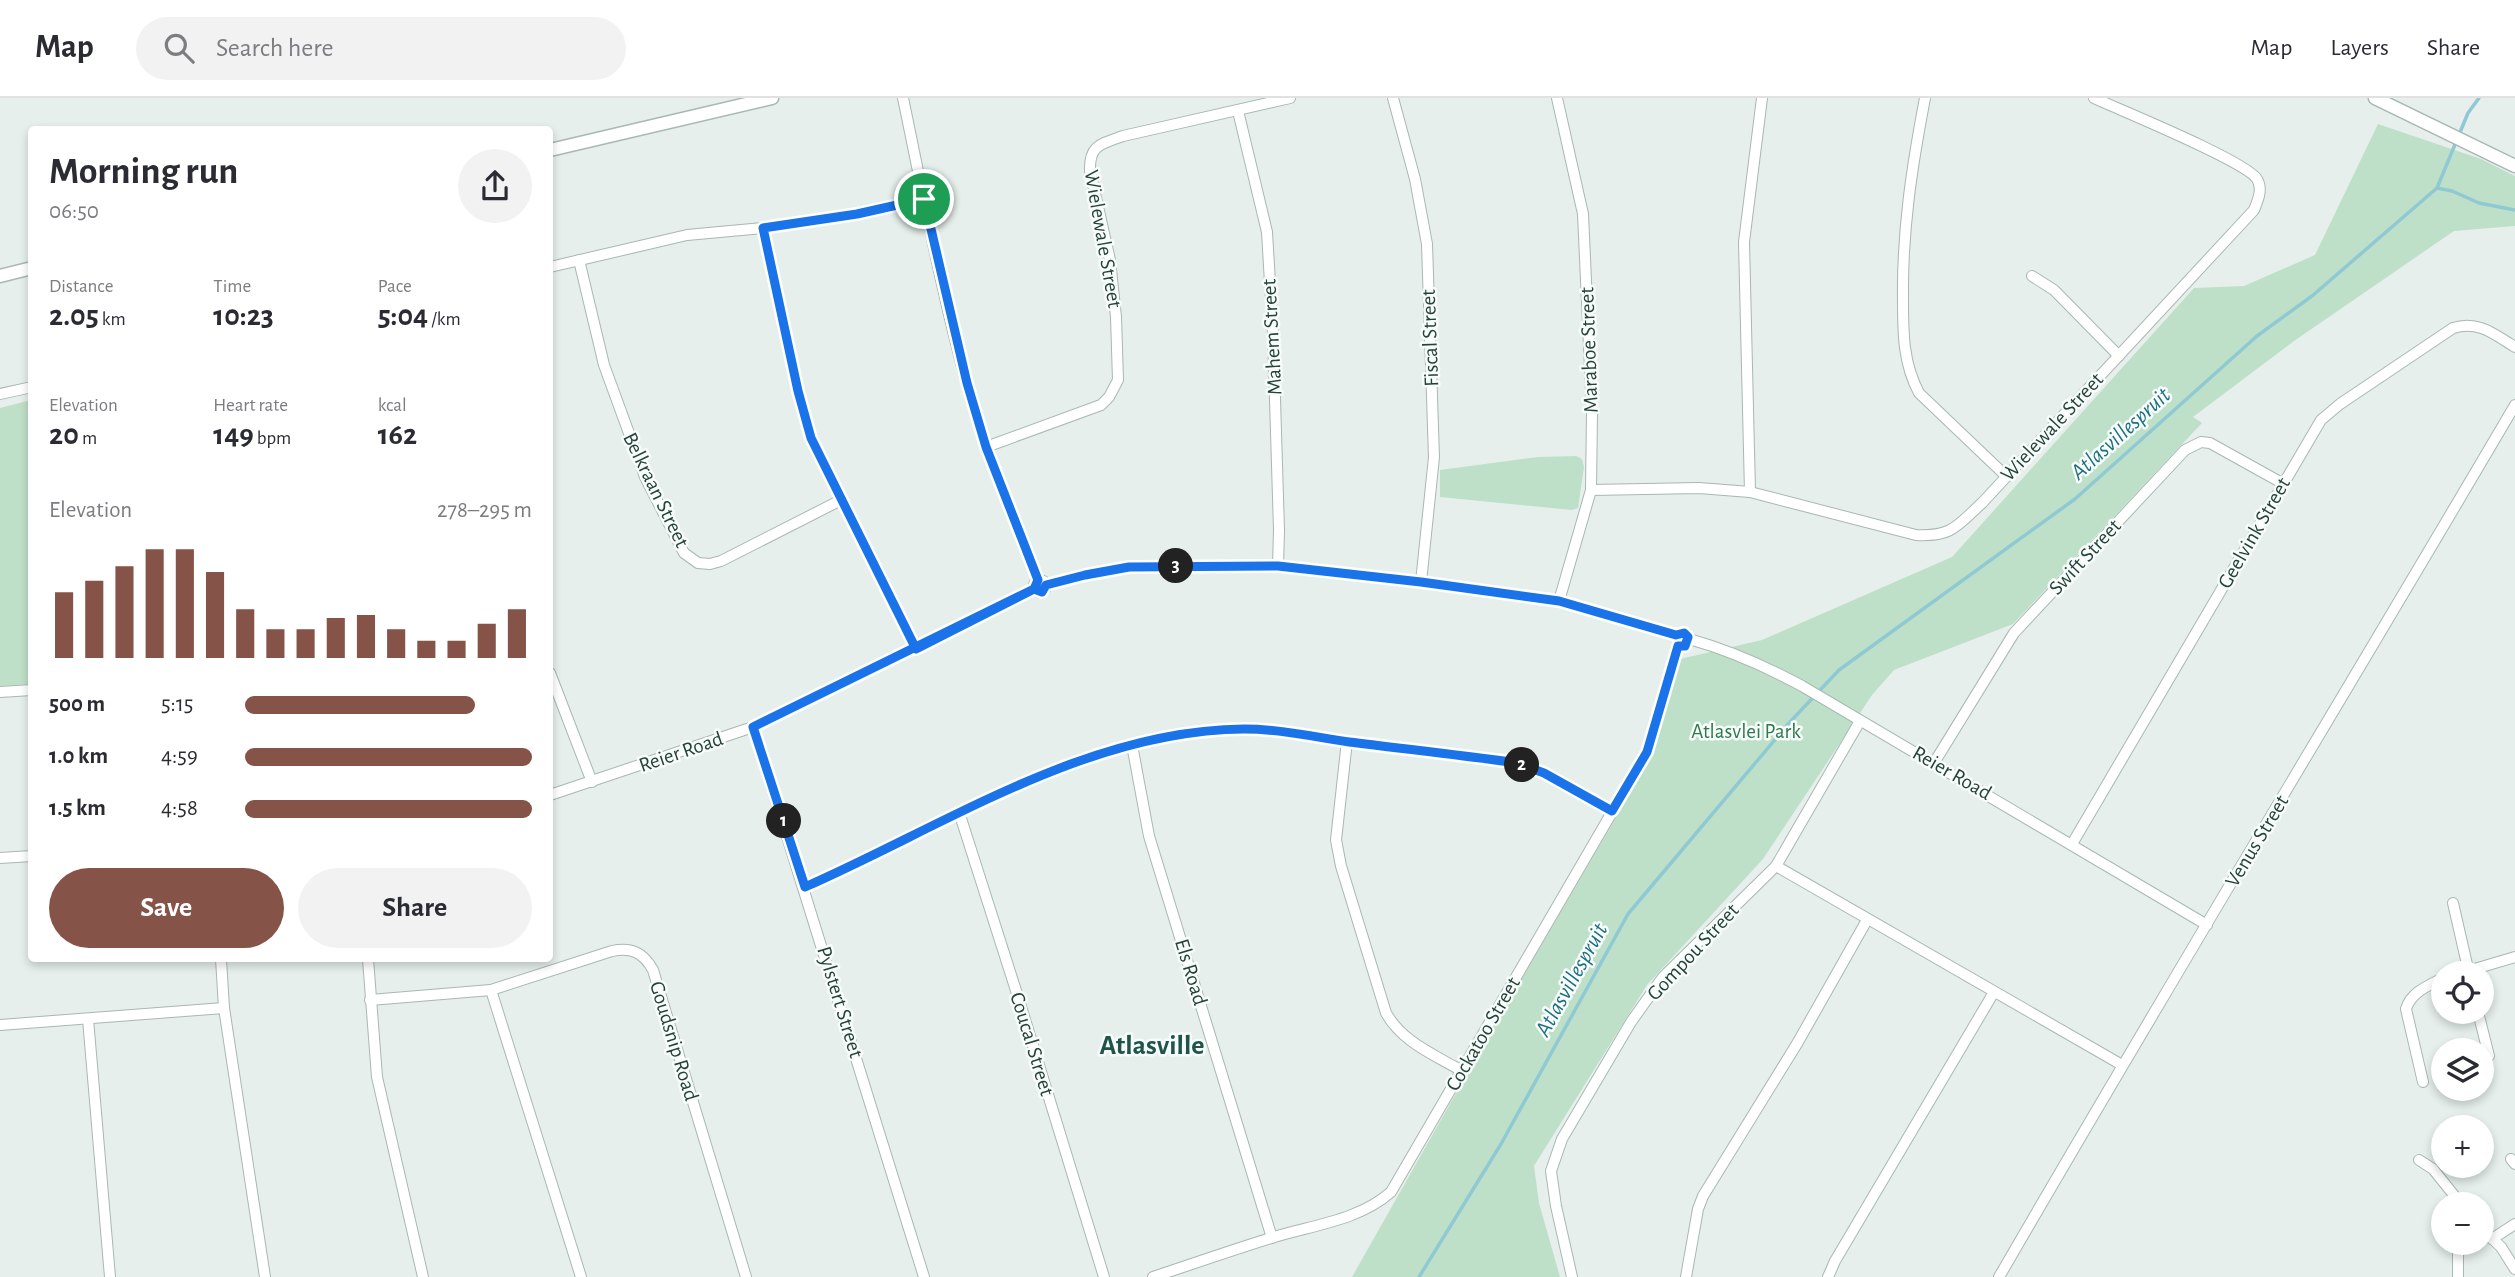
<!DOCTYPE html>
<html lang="en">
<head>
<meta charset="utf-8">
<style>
	body { margin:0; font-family:"Alegreya Sans",sans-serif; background:#f2f2f3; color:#2b2b33; height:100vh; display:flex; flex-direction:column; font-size:26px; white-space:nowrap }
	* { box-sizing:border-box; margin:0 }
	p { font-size:23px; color:#7c7c81 }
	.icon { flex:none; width:38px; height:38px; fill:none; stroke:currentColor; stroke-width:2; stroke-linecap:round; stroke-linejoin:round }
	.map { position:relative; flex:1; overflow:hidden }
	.drawer { position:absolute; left:28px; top:28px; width:525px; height:836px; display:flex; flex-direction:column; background:#fff; border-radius:7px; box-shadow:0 4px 10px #0003 }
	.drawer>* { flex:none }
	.fabs { position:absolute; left:2431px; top:863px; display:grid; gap:14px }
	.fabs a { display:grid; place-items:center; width:63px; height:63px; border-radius:50%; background:#fff; box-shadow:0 4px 10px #0003; font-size:35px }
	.pin { position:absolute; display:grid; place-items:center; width:60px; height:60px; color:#fff; margin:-30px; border:4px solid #fff; border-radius:50%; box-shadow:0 2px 7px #0007 }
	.km { position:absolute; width:35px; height:35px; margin:-18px; border-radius:50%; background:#222; color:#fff; font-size:19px; line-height:35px; text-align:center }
	.round { display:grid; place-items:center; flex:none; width:74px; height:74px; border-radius:37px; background:#f2f2f3 }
	.summary { display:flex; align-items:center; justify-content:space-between; height:119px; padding:0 21px }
	h1 { font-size:38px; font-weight:600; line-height:52px }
	.metrics { display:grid; grid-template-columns:repeat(3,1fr); gap:10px; height:119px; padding:7px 21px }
	.metrics div { display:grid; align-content:center }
	.metrics b { font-size:30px; font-weight:600 }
	.metrics small { font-size:19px; font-weight:400 }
	.metrics p { font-size:19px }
	.chart { height:196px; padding:14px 21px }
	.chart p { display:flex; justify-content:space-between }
	.chart svg { width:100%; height:126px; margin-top:7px; stroke:#855347; stroke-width:6 }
	.action { display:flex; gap:14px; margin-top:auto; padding:14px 21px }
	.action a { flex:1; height:80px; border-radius:42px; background:#855347; color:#fff; font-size:28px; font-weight:600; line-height:80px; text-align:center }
	.action a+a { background:#f2f2f3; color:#2b2b33 }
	ul { padding:0 21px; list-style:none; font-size:23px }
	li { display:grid; grid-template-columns:112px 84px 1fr; align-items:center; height:52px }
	li i { height:18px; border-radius:9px; background:#855347 }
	header { display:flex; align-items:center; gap:42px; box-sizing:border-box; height:98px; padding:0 35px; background:#fff; border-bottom:2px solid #e1e1e2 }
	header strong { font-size:33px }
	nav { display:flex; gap:38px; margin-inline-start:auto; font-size:24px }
	.search { width:490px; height:63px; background:#f2f2f3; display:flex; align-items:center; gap:18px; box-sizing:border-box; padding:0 24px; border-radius:38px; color:#7c7c81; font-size:26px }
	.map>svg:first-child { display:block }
	.green { fill:#bfe0c8 }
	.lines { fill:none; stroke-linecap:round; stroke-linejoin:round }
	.stream { stroke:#8ec9d4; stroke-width:3.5 }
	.minor-casing { stroke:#a8b8b2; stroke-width:12 }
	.tertiary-casing { stroke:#a8b8b2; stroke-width:15 }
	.minor { stroke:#fff; stroke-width:10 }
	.tertiary { stroke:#fff; stroke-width:12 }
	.route-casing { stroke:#fff; stroke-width:14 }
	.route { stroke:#1a73e8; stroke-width:9 }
	.labels { text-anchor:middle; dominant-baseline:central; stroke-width:5; stroke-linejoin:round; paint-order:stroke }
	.street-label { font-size:21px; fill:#24423a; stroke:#f7fbf9 }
	.park-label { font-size:21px; fill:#2d7a4b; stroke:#f7fbf9 }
	.water-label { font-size:23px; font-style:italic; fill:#1c6f80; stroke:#f7fbf9 }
	.district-label { font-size:28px; font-weight:bold; fill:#1f5548; stroke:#f7fbf9 }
</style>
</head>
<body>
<header>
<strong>Map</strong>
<div class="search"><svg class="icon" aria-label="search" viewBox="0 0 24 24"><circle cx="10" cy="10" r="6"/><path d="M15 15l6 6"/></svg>Search here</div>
<nav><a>Map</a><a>Layers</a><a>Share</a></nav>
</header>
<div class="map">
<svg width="2515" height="1179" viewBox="0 0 2515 1179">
	<rect width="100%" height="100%" fill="#e6efeb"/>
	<g class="green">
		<polygon points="2378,26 2481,61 2515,78 2515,128 2454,133 2294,243 2193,319 2202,325 2013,526 1894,572 1872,597 1763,761 1647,887 1534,1068 1539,1105 1560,1179 1352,1179 1498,921 1650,661 1680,561 1762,542 1952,459 2194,190 2244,188 2315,157"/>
		<polygon points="31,302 31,586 0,588 0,310"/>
		<polygon points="1576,358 1582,361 1584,369 1578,410 1572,412 1440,399 1440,372 1538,359"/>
	</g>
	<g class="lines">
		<g class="stream">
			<polyline points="2437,90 2452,93 2479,105 2515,112"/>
			<polyline points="1419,1179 1501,1046 1628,816 1789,625 1839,572 2075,401 2257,238 2312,198 2437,90 2468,15 2479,0"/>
		</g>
		<g class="minor-casing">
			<g id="minor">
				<path d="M903,0C923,96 941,193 967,287C986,354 1013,418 1038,483"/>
				<polyline points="1393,0 1415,81 1427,146 1434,359 1421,484"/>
				<polyline points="1557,0 1583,116 1592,315 1591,392 1559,503"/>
				<path d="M1925,0C1912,68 1902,132 1903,202C1903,235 1903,265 1919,295L2006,378"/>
				<polyline points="1238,13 1267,134 1273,236 1279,432 1278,468"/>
				<polyline points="763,130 798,293 811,340 916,551"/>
				<polyline points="579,162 604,267 645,379 684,455 698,465 710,466 721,463 841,402"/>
				<polyline points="550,169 687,137 763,130 857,116 924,101"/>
				<polyline points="2032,178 2054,192 2119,258"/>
				<polyline points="0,296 32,289"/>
				<path d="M986,349L1101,307L1109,299L1118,282L1116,219L1110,162L1090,73C1089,47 1101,46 1123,38L1290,0"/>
				<path d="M1591,392L1699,390L1750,394L1916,437C1952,439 1957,428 1982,405L2254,112C2258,102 2263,91 2257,81C2246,63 2120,12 2094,0"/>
				<polyline points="1750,394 1744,144 1762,0"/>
				<circle cx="1040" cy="488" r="6"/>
				<polyline points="1046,487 1085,477 1129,469 1278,468 1421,484 1559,503 1676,537"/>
				<path d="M1689,541C1729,552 1765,568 1802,588L2207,827"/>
				<polyline points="550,575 592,684"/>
				<polyline points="0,594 32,592"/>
				<polyline points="753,629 924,1179"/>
				<path d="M1347,643L1336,742L1341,768L1386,915C1402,944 1435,957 1462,973"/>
				<polyline points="1132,647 1149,738 1272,1140"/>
				<polyline points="1934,665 2014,535 2185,352 2201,344 2210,345 2282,385"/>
				<polyline points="550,697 753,629 1034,491"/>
				<polyline points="959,714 1019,902 1104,1179"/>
				<path d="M2072,746L2321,322L2340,306L2453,230C2478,222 2494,236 2515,249"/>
				<polyline points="0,760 32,758"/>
				<polyline points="1776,768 2122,967"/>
				<path d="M805,789C945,728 1085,632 1244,631C1280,631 1314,639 1349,644C1405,651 1461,656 1517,665L1544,675L1612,713"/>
				<polyline points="2453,805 2469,875"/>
				<polyline points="221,861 224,910 265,1179"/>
				<polyline points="368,861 377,979 423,1179"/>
				<polyline points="2461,875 2515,859"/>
				<polyline points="491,892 581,1179"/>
				<path d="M370,902L491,892L612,853C631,849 643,854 653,872L746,1179"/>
				<polyline points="2478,914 2489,958"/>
				<polyline points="88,921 110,1179"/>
				<polyline points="0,927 224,910"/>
				<path d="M2423,984L2406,911C2411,894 2428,888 2443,880"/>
				<polyline points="2511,1061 2515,1066"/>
				<polyline points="2419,1062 2433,1071 2461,1106"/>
				<polyline points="2482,1131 2501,1149 2515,1171"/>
				<polyline points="2492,1141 2515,1126"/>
				<path d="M1153,1179C1192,1166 1232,1152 1271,1140C1312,1127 1358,1123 1391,1094L1647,654L1678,548"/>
				<polyline points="1572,1179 1556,1108 1551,1073 1562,1041 1631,924 1663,879 1776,768 1860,623"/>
				<polyline points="1686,1179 1698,1111 1703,1098 1798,944 1867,822"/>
				<polyline points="1828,1179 1835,1163 1994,894"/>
				<path d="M1999,1179C2168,887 2344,598 2515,307"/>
				<polyline points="2458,1179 2458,1147 2461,1144"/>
			</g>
		</g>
		<g class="tertiary-casing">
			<g id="tertiary">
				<polyline points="2375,0 2515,68"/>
				<polyline points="550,52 772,0"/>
				<polyline points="0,178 32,170"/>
			</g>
		</g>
		<use href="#minor" class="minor"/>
		<use href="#tertiary" class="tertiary"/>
	</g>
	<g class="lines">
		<g class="route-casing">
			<path id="route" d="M924,101L967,285L986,349L1038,482L1034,491L753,629L805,789C944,728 1087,632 1244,631C1280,631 1314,639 1349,644C1405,651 1461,657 1517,665L1544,675L1612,713L1647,654L1678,548H1685L1688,539L1684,535L1676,537L1559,503L1421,484L1278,468L1129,469L1085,477L1046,487L1042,494L1034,491L916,551L811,340L798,293L763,130L857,116L924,101"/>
		</g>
		<use href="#route" class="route"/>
	</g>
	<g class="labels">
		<g class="street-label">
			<text transform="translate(1103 141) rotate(80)">Wielewale Street</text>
			<text transform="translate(1272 239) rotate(-93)">Mahem Street</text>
			<text transform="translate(1430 240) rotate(-92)">Fiscal Street</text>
			<text transform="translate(1589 252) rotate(-92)">Maraboe Street</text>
			<text transform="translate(2052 329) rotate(-47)">Wielewale Street</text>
			<text transform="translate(656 392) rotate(64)">Belkraan Street</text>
			<text transform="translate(2254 435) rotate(-60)">Geelvink Street</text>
			<text transform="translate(2085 459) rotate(-47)">Swift Street</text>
			<text transform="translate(681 654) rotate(-19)">Reier Road</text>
			<text transform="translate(1952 675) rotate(30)">Reier Road</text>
			<text transform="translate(2257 743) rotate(-59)">Venus Street</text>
			<text transform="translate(1693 854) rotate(-47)">Gompou Street</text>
			<text transform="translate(1191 874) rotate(73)">Els Road</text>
			<text transform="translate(840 904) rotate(73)">Pylstert Street</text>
			<text transform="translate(1483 936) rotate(-60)">Cockatoo Street</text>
			<text transform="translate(674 943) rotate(73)">Goudsnip Road</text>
			<text transform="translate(1032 946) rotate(73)">Coucal Street</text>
		</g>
		<g class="park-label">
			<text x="1746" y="633">Atlasvlei Park</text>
		</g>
		<g class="water-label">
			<text transform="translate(2121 336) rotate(-42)">Atlasvillespruit</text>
			<text transform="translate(1572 882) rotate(-61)">Atlasvillespruit</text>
		</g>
		<g class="district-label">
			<text x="1152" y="948">Atlasville</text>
		</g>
	</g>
</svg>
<div class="fabs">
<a><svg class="icon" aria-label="locate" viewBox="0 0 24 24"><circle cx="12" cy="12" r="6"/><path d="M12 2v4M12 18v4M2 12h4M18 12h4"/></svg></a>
<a><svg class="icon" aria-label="layers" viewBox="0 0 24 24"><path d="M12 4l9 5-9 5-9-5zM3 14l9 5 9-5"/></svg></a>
<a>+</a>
<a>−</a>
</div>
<div class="pin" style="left:924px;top:101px;background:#1e9e55"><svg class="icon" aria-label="arrive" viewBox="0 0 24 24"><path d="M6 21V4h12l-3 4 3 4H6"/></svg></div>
<b class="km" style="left:784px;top:723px">1</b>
<b class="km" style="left:1522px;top:667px">2</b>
<b class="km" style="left:1176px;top:468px">3</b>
<section class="drawer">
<div class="summary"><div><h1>Morning run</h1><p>06:50</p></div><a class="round"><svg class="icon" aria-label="share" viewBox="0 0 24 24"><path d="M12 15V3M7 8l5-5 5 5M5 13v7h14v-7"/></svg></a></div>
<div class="metrics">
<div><p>Distance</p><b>2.05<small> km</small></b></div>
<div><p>Time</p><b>10:23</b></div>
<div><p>Pace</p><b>5:04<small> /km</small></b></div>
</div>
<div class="metrics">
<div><p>Elevation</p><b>20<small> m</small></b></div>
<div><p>Heart rate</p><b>149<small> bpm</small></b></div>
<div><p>kcal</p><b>162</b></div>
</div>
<div class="chart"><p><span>Elevation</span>278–295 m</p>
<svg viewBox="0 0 160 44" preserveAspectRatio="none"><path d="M5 44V21M15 44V17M25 44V12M35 44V6M45 44V6M55 44V14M65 44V27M75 44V34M85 44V34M95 44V30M105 44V29M115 44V34M125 44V38M135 44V38M145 44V32M155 44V27"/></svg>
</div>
<ul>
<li><b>500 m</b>5:15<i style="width:80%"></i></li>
<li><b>1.0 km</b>4:59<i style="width:100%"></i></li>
<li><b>1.5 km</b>4:58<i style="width:100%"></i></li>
</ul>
<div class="action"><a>Save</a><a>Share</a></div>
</section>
</div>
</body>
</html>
